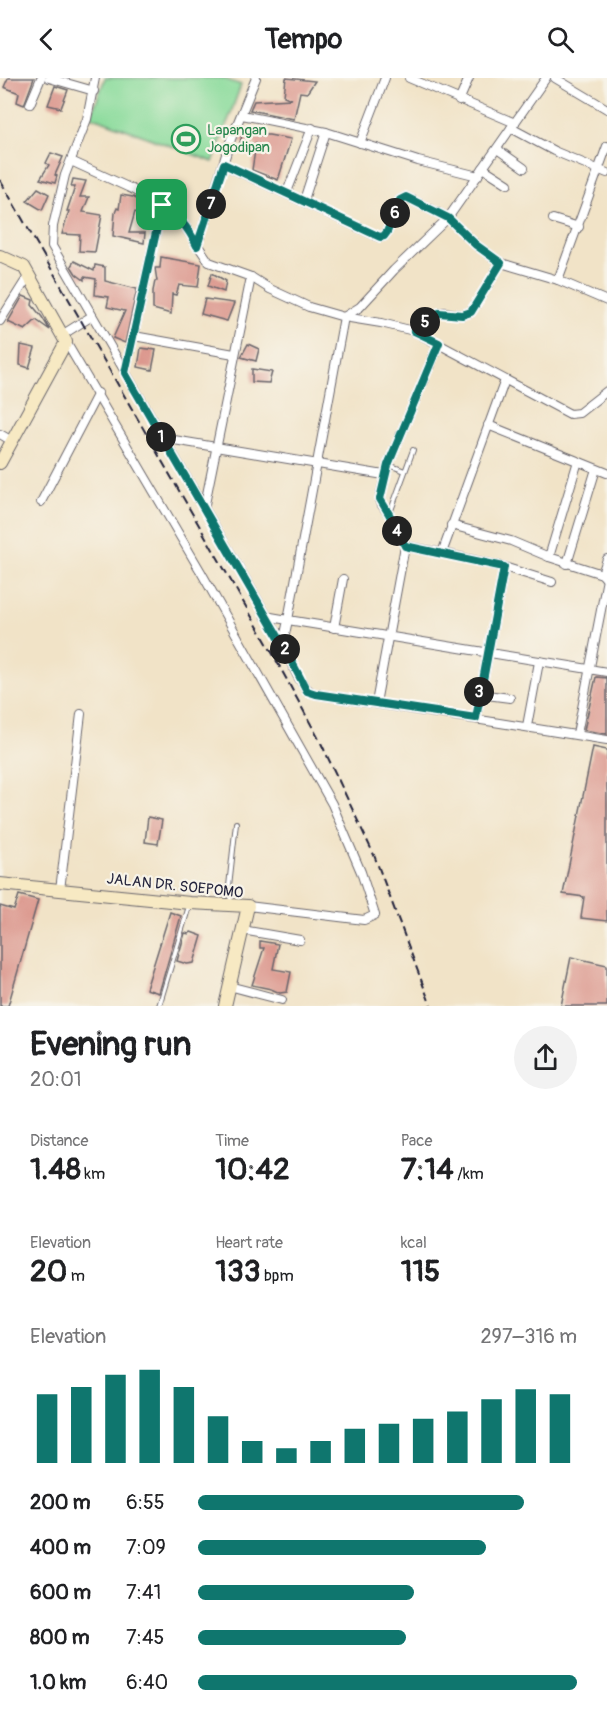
<!DOCTYPE html>
<html lang="en">
<head>
<meta charset="utf-8">
<style>
	body { margin:0; font-family:Pangolin,sans-serif; background:#f2f2f2; color:#202124; height:100vh; display:flex; flex-direction:column; font-size:22px; white-space:nowrap }
	* { box-sizing:border-box; margin:0 }
	p { font-size:20px; color:#757577 }
	.icon { flex:none; width:33px; height:33px; fill:none; stroke:currentColor; stroke-width:2; stroke-linecap:round; stroke-linejoin:round }
	.map { position:relative; height:928px; overflow:hidden }
	.drawer { display:flex; flex-direction:column; background:#fff; flex:1 }
	.drawer>* { flex:none }
	.pin { position:absolute; display:grid; place-items:center; width:51px; height:51px; color:#fff; margin:-26px; border-radius:12px; box-shadow:0 3px 9px #0006 }
	.km { position:absolute; width:30px; height:30px; margin:-15px; border-radius:50%; background:#222; color:#fff; font-size:16px; line-height:30px; text-align:center }
	.round { display:grid; place-items:center; flex:none; width:63px; height:63px; border-radius:32px; background:#f2f2f2 }
	.head { display:flex; align-items:center; justify-content:space-between; height:102px; padding:0 30px }
	h1 { font-size:33px; font-weight:800; line-height:45px }
	.figures { display:grid; grid-template-columns:repeat(3,1fr); gap:9px; height:102px; padding:6px 30px }
	.figures div { display:grid; align-content:center }
	.figures b { font-size:30px; font-weight:800 }
	.figures small { font-size:16px; font-weight:400 }
	.figures p { font-size:16px }
	.chart { height:168px; padding:12px 30px }
	.chart p { display:flex; justify-content:space-between }
	.chart svg { width:100%; height:108px; margin-top:6px; stroke:#0f766e; stroke-width:6 }
	ul { padding:0 30px; list-style:none; font-size:20px }
	li { display:grid; grid-template-columns:96px 72px 1fr; align-items:center; height:45px }
	li i { height:15px; border-radius:8px; background:#0f766e }
	header { display:flex; justify-content:space-between; align-items:center; height:78px; padding:0 30px; background:#fff; font-size:27px; font-weight:800 }
	.map>svg:first-child { display:block }
	.garden { fill:#8adb9b; stroke:#567e6b; stroke-width:1.5 }
	.building { fill:#dc988e }
	.lines { fill:none; stroke-linecap:round; stroke-linejoin:round }
	.lane-casing { stroke:#6a666c; stroke-width:6 }
	.street-casing { stroke:#6a666c; stroke-width:10 }
	.secondary-casing { stroke:#6a666c; stroke-width:14 }
	.lane { stroke:#fff; stroke-width:4 }
	.street { stroke:#fff; stroke-width:8 }
	.secondary { stroke:#f7e9c3; stroke-width:12 }
	.rail { stroke:#22223b; stroke-width:2; stroke-dasharray:9 4.5; stroke-linecap:butt }
	.route-casing { stroke:#fff; stroke-width:12 }
	.route { stroke:#0f766e; stroke-width:8 }
	.labels { text-anchor:middle; dominant-baseline:central; stroke-width:4.5; stroke-linejoin:round; paint-order:stroke }
	.leisure-label { font-size:15px; fill:#27864d; stroke:#f7f3e8; text-anchor:start }
	.street-label { font-size:15px; fill:#22223b; stroke:#f7f3e8 }
</style>
</head>
<body>
<header><svg class="icon" aria-label="back" viewBox="0 0 24 24"><path d="M15 5l-7 7 7 7"/></svg>Tempo<svg class="icon" aria-label="search" viewBox="0 0 24 24"><circle cx="10" cy="10" r="6"/><path d="M15 15l6 6"/></svg></header>
<div class="map">
<svg width="607" height="928" viewBox="0 0 607 928">
	<rect width="100%" height="100%" fill="#f7f3e8"/>
	<filter id="ink" filterUnits="userSpaceOnUse"><feTurbulence type="fractalNoise" baseFrequency=".0167" numOctaves="2"/><feDisplacementMap in="SourceGraphic" scale="12" xChannelSelector="R" yChannelSelector="G"/><feConvolveMatrix kernelMatrix="1 2 1 2 8 2 1 2 1" color-interpolation-filters="sRGB"/></filter>
	<filter id="wash" filterUnits="userSpaceOnUse"><feTurbulence type="fractalNoise" baseFrequency=".008" numOctaves="4" result="noise"/><feDisplacementMap in="SourceGraphic" scale="24" xChannelSelector="R" yChannelSelector="G"/><feGaussianBlur stdDeviation="1.35" result="paint"/><feColorMatrix in="noise" values="0 0 0 0 0 0 0 0 0 0 0 0 0 0 0 0 0 1.4 0 .05"/><feComposite in="paint" operator="in"/></filter>
	<g filter="url(#wash)">
		<rect width="100%" height="100%" fill="#f1e3c7"/>
		<polygon class="garden" points="105,0 222,0 241,7 213,84 91,38"/>
		<g id="blocks">
			<g class="building">
				<polygon points="8,0 34,0 24,27 17,24 19,15 4,9"/>
				<polygon points="286,0 315,3 307,15 300,14 294,41 250,32 254,23 292,21 284,18"/>
				<polygon points="55,8 68,12 61,30 48,27"/>
				<polygon points="243,53 257,55 257,57 269,57 291,61 278,102 252,92 256,66 240,65"/>
				<polygon points="51,75 63,79 55,97 57,98 55,105 40,101 49,87 46,85"/>
				<polygon points="73,101 86,103 80,119 89,119 83,134 102,137 95,174 79,173 80,157 62,156 69,133 67,133 75,109 71,109"/>
				<polygon points="38,110 49,116 42,132 27,123"/>
				<polygon points="121,117 133,119 153,131 152,137 135,134 129,155 145,155 144,165 113,158 115,135 117,130 119,131"/>
				<polygon points="161,179 201,186 198,209 179,207 176,217 172,216 171,236 153,231 153,213 155,203 157,203 155,190 160,190"/>
				<polygon points="74,183 94,193 95,187 105,189 105,203 137,211 125,265 113,260 125,233 107,229 109,219 95,217 96,201 84,199 84,202 76,196 71,188"/>
				<polygon points="212,195 226,203 224,214 208,208"/>
				<polygon points="23,218 33,222 32,227 42,239 50,252 36,242 25,252 8,244"/>
				<polygon points="205,221 234,225 227,243 201,236"/>
				<polygon points="248,266 259,271 256,283 241,279"/>
				<polygon points="21,267 35,270 29,290 20,287"/>
				<polygon points="141,270 156,272 152,292 138,289"/>
				<polygon points="252,291 272,294 269,305 252,304"/>
				<polygon points="596,599 607,600 607,656 584,652"/>
				<polygon points="593,669 607,672 607,843 581,840 584,819 563,816"/>
				<polygon points="148,739 162,742 158,766 145,764"/>
				<polygon points="19,817 38,822 8,928 0,928 0,828 14,832"/>
				<polygon points="170,834 181,838 159,915 146,911"/>
				<polygon points="191,854 202,858 194,885 187,886 177,883 185,855 189,856"/>
				<polygon points="260,863 278,866 273,891 291,894 287,914 280,915 271,911 252,907 264,870 260,870"/>
				<polygon points="571,879 607,887 607,928 561,928"/>
			</g>
		</g>
	</g>
	<g filter="url(#ink)">
		<use href="#blocks" fill-opacity="0" stroke="#6a666c" stroke-width="1.5"/>
		<g class="lines">
			<g class="lane-casing">
				<g id="lane">
					<polyline points="389,387 405,393"/>
					<polyline points="390,435 413,372"/>
					<polyline points="231,825 229,808 236,745"/>
					<polyline points="159,928 189,828"/>
				</g>
			</g>
			<g class="street-casing">
				<g id="street">
					<polyline points="49,0 94,13"/>
					<path d="M95,0L87,41L65,97L53,148L52,168L283,566C290,580 300,613 316,616L607,662"/>
					<polyline points="409,0 515,45"/>
					<polyline points="546,0 448,140 394,192 360,229 344,239 288,542 607,594"/>
					<polyline points="555,0 607,31"/>
					<polyline points="459,23 469,0"/>
					<polyline points="30,26 41,0"/>
					<polyline points="242,37 326,54 418,83 478,98"/>
					<polyline points="511,50 554,73 607,95"/>
					<polyline points="360,65 385,0"/>
					<polyline points="497,71 524,90"/>
					<polyline points="71,83 132,111 178,138 209,184 251,199 270,211 309,229 344,239 381,245 414,253 570,336 579,335 607,313"/>
					<polyline points="223,86 379,159 384,158 387,154 400,122 406,119 448,140 476,167 501,185 558,202 607,223"/>
					<polyline points="483,90 508,106"/>
					<polyline points="287,114 312,50"/>
					<polyline points="304,122 326,54"/>
					<polyline points="553,141 579,149"/>
					<polyline points="197,168 231,61 256,0"/>
					<polyline points="558,202 607,68"/>
					<polyline points="0,243 29,197"/>
					<polyline points="414,253 433,237 444,234 462,237 471,234 501,185"/>
					<polyline points="62,257 92,238"/>
					<polyline points="134,258 234,276"/>
					<polyline points="66,264 201,494 332,726 361,794 375,837 364,842 248,828"/>
					<polyline points="125,295 162,127"/>
					<polyline points="488,347 607,395"/>
					<polyline points="0,356 12,363"/>
					<polyline points="162,360 384,397"/>
					<polyline points="41,424 98,315"/>
					<polyline points="204,431 251,199"/>
					<polyline points="451,447 511,463 549,479 602,496 607,502"/>
					<polyline points="405,468 442,475 505,302"/>
					<polyline points="442,475 504,489 552,504"/>
					<polyline points="549,479 578,383"/>
					<polyline points="567,486 596,391"/>
					<polyline points="602,496 607,481"/>
					<polyline points="265,538 288,542 283,566"/>
					<polyline points="334,550 343,501"/>
					<polyline points="479,616 510,620"/>
					<polyline points="376,625 405,468 389,436 382,427 380,421 381,415 388,387 439,265"/>
					<polyline points="476,640 504,489"/>
					<polyline points="527,648 539,584"/>
					<polyline points="577,656 607,501"/>
					<polyline points="60,812 81,636"/>
					<polyline points="242,852 300,862"/>
					<polyline points="229,908 282,922"/>
				</g>
			</g>
			<g class="secondary-casing">
				<g id="secondary">
					<polyline points="0,178 24,189 66,264 0,385"/>
					<polyline points="0,806 190,825 248,828 225,928"/>
				</g>
			</g>
			<use href="#lane" class="lane"/>
			<use href="#street" class="street"/>
			<use href="#secondary" class="secondary"/>
			<polyline class="rail" points="0,102 268,567 321,665 374,777 431,928"/>
		</g>
	</g>
	<g class="lines" filter="url(#ink)">
		<g class="route-casing">
			<path id="route" d="M224,86L380,159L384,158L387,154L400,122L406,119L448,140L476,167L501,185L471,234L462,237L439,235L434,237L414,253L439,265L388,387L380,421L389,436L405,468L504,489L476,640L316,616L307,613L283,567L125,295L162,127C179,139 188,149 197,168Z"/>
		</g>
		<use href="#route" class="route"/>
	</g>
	<defs>
		<g id="stadium-ring" transform="scale(1.5)"><circle r="9.5" fill="#f7f3e8" stroke="#2e9e5b" stroke-width="1.5"/><path d="M0-5a6.5 5 0 1 0 0 10a6.5 5 0 1 0 0-10ZM-3.5-1.8h7v3.6h-7Z" fill="#2e9e5b"/></g>
	</defs>
	<g fill-rule="evenodd">
		<use href="#stadium-ring" x="186" y="61"/>
	</g>
	<g class="labels">
		<g class="leisure-label">
			<text x="207" y="52">Lapangan<tspan x="207" dy="17">Jogodipan</tspan></text>
		</g>
		<g class="street-label">
			<text transform="translate(175 808) rotate(6)">JALAN DR. SOEPOMO</text>
		</g>
	</g>
</svg>
<div class="pin" style="left:162px;top:127px;background:#1e9e55"><svg class="icon" aria-label="arrive" viewBox="0 0 24 24"><path d="M6 21V4h12l-3 4 3 4H6"/></svg></div>
<b class="km" style="left:161px;top:359px">1</b>
<b class="km" style="left:285px;top:571px">2</b>
<b class="km" style="left:479px;top:614px">3</b>
<b class="km" style="left:397px;top:453px">4</b>
<b class="km" style="left:425px;top:244px">5</b>
<b class="km" style="left:395px;top:135px">6</b>
<b class="km" style="left:211px;top:126px">7</b>
</div>
<section class="drawer">
<div class="head"><div><h1>Evening run</h1><p>20:01</p></div><a class="round"><svg class="icon" aria-label="share" viewBox="0 0 24 24"><path d="M12 15V3M7 8l5-5 5 5M5 13v7h14v-7"/></svg></a></div>
<div class="figures">
<div><p>Distance</p><b>1.48<small> km</small></b></div>
<div><p>Time</p><b>10:42</b></div>
<div><p>Pace</p><b>7:14<small> /km</small></b></div>
</div>
<div class="figures">
<div><p>Elevation</p><b>20<small> m</small></b></div>
<div><p>Heart rate</p><b>133<small> bpm</small></b></div>
<div><p>kcal</p><b>115</b></div>
</div>
<div class="chart"><p><span>Elevation</span>297–316 m</p>
<svg viewBox="0 0 160 44" preserveAspectRatio="none"><path d="M5 44V16M15 44V13M25 44V8M35 44V6M45 44V13M55 44V25M65 44V35M75 44V38M85 44V35M95 44V30M105 44V28M115 44V26M125 44V23M135 44V18M145 44V14M155 44V16"/></svg>
</div>
<ul>
<li><b>200 m</b>6:55<i style="width:86%"></i></li>
<li><b>400 m</b>7:09<i style="width:76%"></i></li>
<li><b>600 m</b>7:41<i style="width:57%"></i></li>
<li><b>800 m</b>7:45<i style="width:55%"></i></li>
<li><b>1.0 km</b>6:40<i style="width:100%"></i></li>
</ul>
</section>
</body>
</html>
